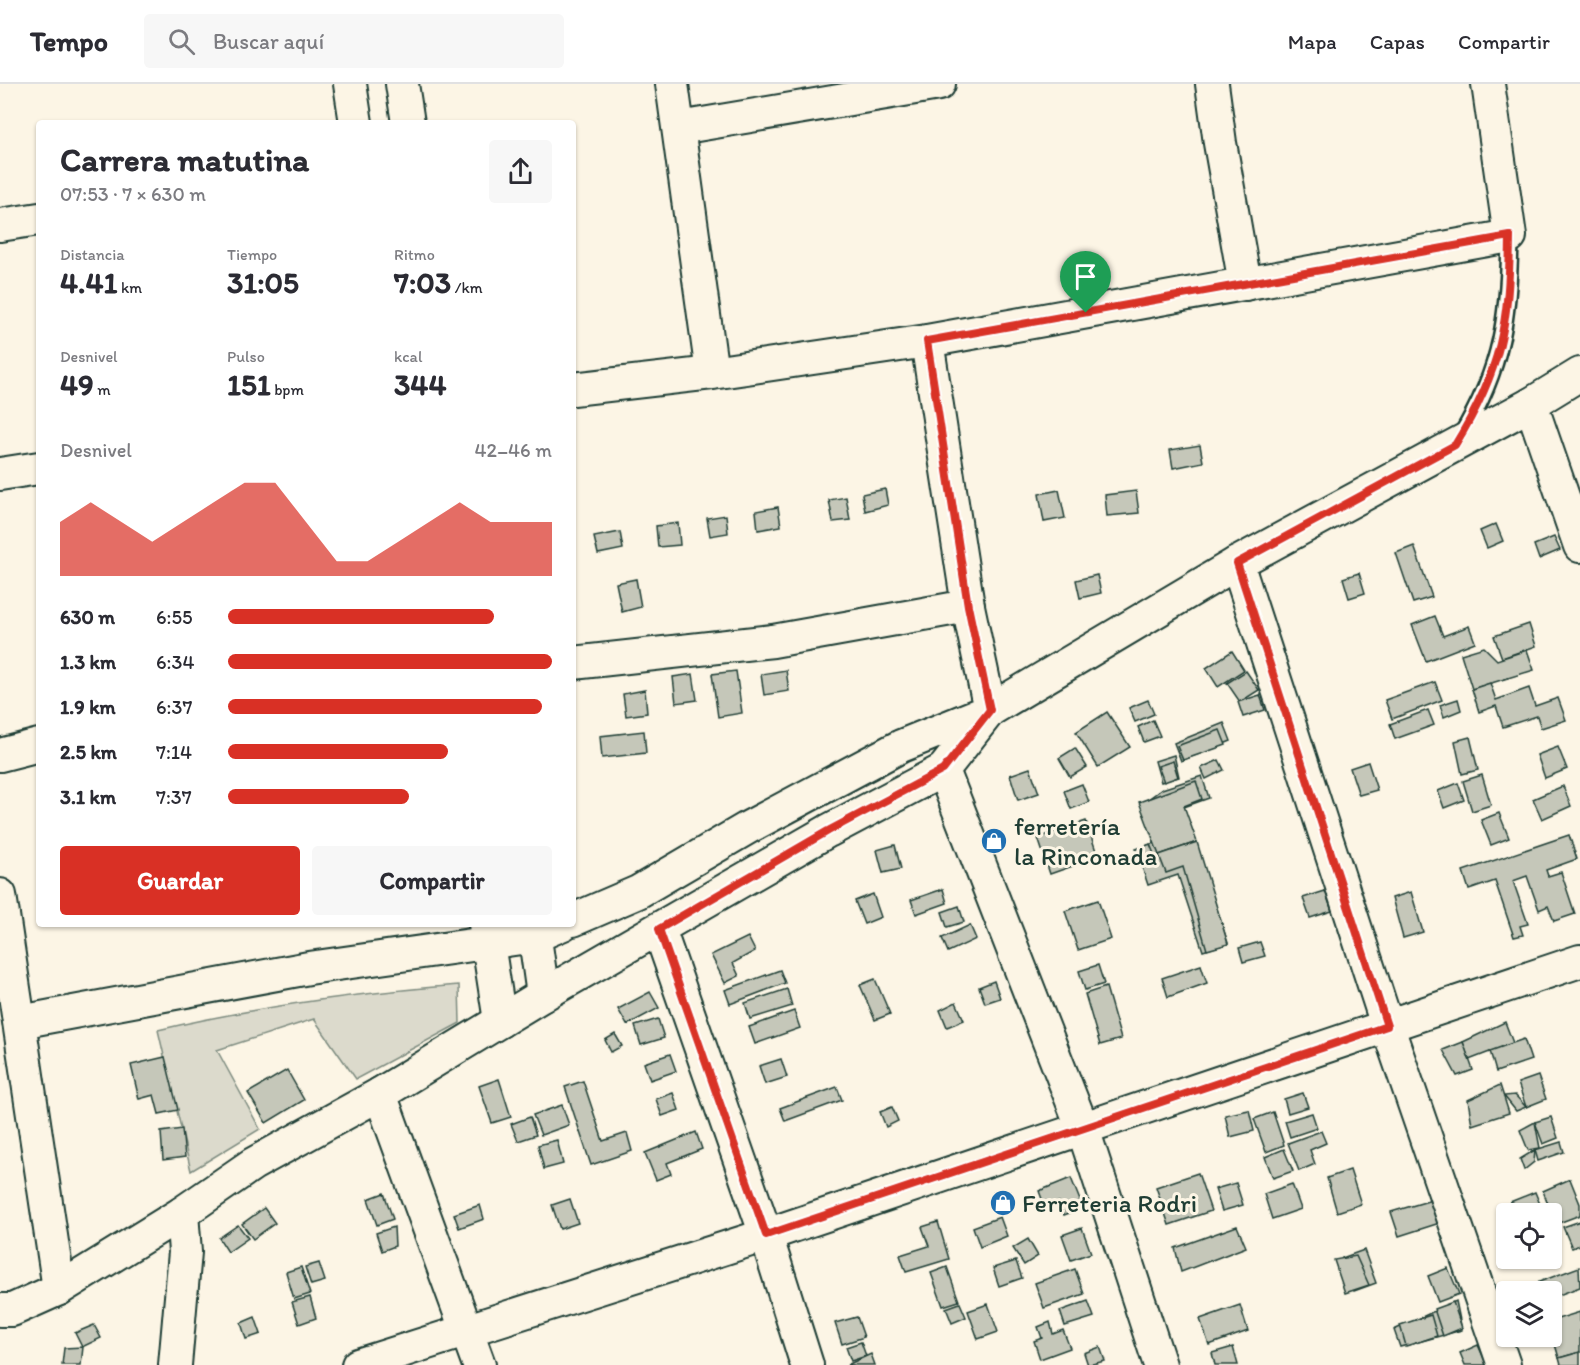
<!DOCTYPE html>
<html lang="es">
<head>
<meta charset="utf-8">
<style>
	body { margin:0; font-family:Itim,sans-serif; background:#f7f7f7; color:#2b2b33; height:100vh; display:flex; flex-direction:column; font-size:22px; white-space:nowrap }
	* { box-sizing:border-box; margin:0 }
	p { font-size:20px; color:#7c7c81 }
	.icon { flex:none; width:33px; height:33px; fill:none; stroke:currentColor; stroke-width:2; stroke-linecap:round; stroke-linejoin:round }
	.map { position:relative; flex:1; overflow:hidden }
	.panel { position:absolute; left:36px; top:36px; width:540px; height:807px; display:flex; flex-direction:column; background:#fff; border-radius:6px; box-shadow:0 2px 4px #0004 }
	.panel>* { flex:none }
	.tools { position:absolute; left:1496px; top:1119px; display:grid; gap:12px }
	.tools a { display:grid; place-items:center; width:66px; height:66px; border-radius:6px; background:#fff; box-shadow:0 2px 4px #0004; font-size:30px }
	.pin { position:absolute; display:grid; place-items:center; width:51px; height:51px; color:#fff; margin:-62px -26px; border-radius:50% 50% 50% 0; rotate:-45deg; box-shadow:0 0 6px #0007 }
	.pin .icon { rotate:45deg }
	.round { display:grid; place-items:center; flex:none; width:63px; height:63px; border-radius:6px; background:#f7f7f7 }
	.head { display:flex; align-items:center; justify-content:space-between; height:102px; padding:0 24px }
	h1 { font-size:33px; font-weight:700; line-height:45px }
	.metrics { display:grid; grid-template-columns:repeat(3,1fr); gap:9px; height:102px; padding:6px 24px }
	.metrics div { display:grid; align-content:center }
	.metrics b { font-size:30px; font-weight:700 }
	.metrics small { font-size:16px; font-weight:400 }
	.metrics p { font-size:16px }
	.chart { height:168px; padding:12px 24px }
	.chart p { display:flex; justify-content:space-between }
	.chart svg { width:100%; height:108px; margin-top:6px; fill:#d93025; opacity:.7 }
	.action { display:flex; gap:12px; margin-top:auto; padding:12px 24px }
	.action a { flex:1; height:69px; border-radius:6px; background:#d93025; color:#fff; font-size:24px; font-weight:700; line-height:69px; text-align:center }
	.action a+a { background:#f7f7f7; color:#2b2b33 }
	ul { padding:0 24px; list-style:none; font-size:20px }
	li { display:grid; grid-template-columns:96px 72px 1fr; align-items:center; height:45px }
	li i { height:15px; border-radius:8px; background:#d93025 }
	header { display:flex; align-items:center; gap:36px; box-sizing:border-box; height:84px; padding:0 30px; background:#fff; border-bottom:2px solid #e1e1e2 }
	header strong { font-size:28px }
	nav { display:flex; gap:33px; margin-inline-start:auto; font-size:21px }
	.search { width:420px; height:54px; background:#f7f7f7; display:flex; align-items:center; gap:15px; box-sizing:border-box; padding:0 21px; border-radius:6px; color:#7c7c81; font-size:22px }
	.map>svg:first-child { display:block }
	.green { fill:#dcdacc; stroke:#7e8c80; stroke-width:1.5 }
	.building { fill:#c5c7b9; stroke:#1f3d34; stroke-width:1.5 }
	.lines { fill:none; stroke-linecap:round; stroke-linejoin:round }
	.lane-casing { stroke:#1f3d34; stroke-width:20 }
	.street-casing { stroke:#1f3d34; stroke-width:36 }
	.lane { stroke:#fcf5e5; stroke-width:15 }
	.street { stroke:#fcf5e5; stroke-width:32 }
	.route-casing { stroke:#fff; stroke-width:12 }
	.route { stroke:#d93025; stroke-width:8 }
	.labels { text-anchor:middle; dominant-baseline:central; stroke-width:6; stroke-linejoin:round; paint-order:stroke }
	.poi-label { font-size:26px; fill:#1f3d34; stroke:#fcf5e5; text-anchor:start }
</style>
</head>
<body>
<header>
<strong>Tempo</strong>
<div class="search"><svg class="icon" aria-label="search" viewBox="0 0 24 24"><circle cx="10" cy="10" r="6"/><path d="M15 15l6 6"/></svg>Buscar aquí</div>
<nav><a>Mapa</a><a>Capas</a><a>Compartir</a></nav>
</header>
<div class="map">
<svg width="1580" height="1281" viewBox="0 0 1580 1281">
	<rect width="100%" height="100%" fill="#fcf5e5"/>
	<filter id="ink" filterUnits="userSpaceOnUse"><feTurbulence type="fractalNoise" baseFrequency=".0167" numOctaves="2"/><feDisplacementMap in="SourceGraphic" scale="12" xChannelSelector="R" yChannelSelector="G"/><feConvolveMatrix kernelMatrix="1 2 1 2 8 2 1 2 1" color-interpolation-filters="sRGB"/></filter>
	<g filter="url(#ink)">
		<path class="green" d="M459,901L460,939L356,995L314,935L217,966L260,1045L191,1087L158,946C259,922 356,909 459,901Z"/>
		<g class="building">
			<polygon points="1200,361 1203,378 1173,384 1170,366"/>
			<polygon points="885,405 888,421 865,427 862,410"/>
			<polygon points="1059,406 1065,434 1044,438 1039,410"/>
			<polygon points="1136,407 1139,429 1107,432 1105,411"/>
			<polygon points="846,413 850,436 833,438 829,416"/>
			<polygon points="778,423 781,442 758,446 756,427"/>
			<polygon points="726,431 728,449 710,452 707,434"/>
			<polygon points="678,439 680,461 658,463 656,442"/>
			<polygon points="1496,440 1503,457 1487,464 1480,447"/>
			<polygon points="620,448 623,465 598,470 594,453"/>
			<polygon points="1554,453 1560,466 1539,475 1534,461"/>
			<polygon points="1414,462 1432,513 1413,519 1396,469"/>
			<polygon points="1359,489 1365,509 1349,514 1343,494"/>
			<polygon points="1097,491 1101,509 1080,514 1076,496"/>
			<polygon points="636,495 641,523 622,528 616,499"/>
			<polygon points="1435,532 1443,552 1469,542 1475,558 1426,577 1412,541"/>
			<polygon points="1529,540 1536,562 1502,574 1494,552"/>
			<polygon points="1484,563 1497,576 1527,566 1534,586 1472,605 1461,570"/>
			<polygon points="1232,567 1244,586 1218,603 1206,584"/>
			<polygon points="786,586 789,607 764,611 761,590"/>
			<polygon points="736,587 742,629 718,633 712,590"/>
			<polygon points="1246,587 1259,606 1240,618 1227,599"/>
			<polygon points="693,590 697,616 676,619 673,593"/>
			<polygon points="1435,598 1442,616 1392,635 1385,616"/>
			<polygon points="1490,599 1496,616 1529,604 1535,622 1558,614 1566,636 1541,644 1537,632 1503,643 1496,622 1479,628 1472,605"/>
			<polygon points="645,606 647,629 626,632 623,610"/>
			<polygon points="1260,611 1265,626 1243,633 1238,618"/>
			<polygon points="1458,615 1461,626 1444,633 1440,621"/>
			<polygon points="1148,616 1154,630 1135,638 1129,624"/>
			<polygon points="1428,626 1434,641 1395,655 1390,640"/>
			<polygon points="1107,628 1130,663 1098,683 1076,648"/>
			<polygon points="1153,636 1160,652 1144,658 1138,643"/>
			<polygon points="1224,639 1231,657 1181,677 1174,659"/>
			<polygon points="1220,646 1226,661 1183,676 1177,662"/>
			<polygon points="644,647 646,669 602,674 600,652"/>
			<polygon points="1470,653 1478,686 1462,690 1455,657"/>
			<polygon points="1558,663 1567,685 1545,694 1537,671"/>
			<polygon points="1075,664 1087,683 1070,693 1059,674"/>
			<polygon points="1174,671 1179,693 1161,698 1155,677"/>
			<polygon points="1219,676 1224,686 1206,695 1201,684"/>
			<polygon points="1173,677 1178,693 1164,698 1158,682"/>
			<polygon points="1368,678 1377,706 1359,711 1350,684"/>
			<polygon points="1030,684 1039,709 1018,716 1010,691"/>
			<polygon points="1482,691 1491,721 1472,727 1463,697"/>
			<polygon points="1202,692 1209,714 1184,723 1228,859 1203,867 1178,791 1148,801 1136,765 1157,758 1144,718 1162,705"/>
			<polygon points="1196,697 1202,715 1184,722 1197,758 1159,771 1139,718"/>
			<polygon points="1458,699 1464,716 1444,724 1438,707"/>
			<polygon points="1082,700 1089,718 1071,725 1064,707"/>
			<polygon points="1563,702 1571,722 1542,735 1533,715"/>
			<polygon points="1499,729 1509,754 1491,761 1481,736"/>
			<polygon points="1086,737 1098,773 1050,790 1038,754"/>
			<polygon points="1569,751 1577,775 1546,786 1548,792 1561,788 1575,830 1554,837 1548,822 1539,826 1527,792 1513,797 1528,840 1520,842 1523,851 1514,853 1495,797 1469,806 1463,787"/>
			<polygon points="1197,758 1228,860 1207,866 1183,783 1166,789 1159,771"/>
			<polygon points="1150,760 1156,775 1147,778 1141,764"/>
			<polygon points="895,761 901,785 883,789 877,766"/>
			<polygon points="943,805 947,819 916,830 911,816"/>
			<polygon points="1325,807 1332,827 1310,834 1303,814"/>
			<polygon points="1411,808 1423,848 1403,854 1392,814"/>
			<polygon points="873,810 881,833 864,840 855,817"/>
			<polygon points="1098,816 1111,855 1078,866 1065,827"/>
			<polygon points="959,822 964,838 947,843 942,828"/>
			<polygon points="970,841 976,855 948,868 942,854"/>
			<polygon points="748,853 755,867 733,879 739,892 725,899 711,871"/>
			<polygon points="1260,858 1265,872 1243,878 1239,864"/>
			<polygon points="1098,881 1104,900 1085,906 1079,887"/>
			<polygon points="1201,881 1207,899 1168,913 1162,894"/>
			<polygon points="780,886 785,899 730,920 725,906"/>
			<polygon points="875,895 890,930 875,936 860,901"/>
			<polygon points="994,897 1000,914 985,919 979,903"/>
			<polygon points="1106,903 1121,955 1100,961 1085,910"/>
			<polygon points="787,905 792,922 750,935 745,919"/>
			<polygon points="650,908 659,924 627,941 618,925"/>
			<polygon points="956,918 964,936 947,943 940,926"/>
			<polygon points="794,927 800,944 755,960 749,943"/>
			<polygon points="658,935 664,954 641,961 635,942"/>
			<polygon points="1505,938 1513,959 1469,976 1463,958"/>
			<polygon points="615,950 622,962 611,968 605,956"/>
			<polygon points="1524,955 1531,976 1496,988 1490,967"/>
			<polygon points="1463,958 1473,986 1457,992 1443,966"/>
			<polygon points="670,970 676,987 650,996 644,979"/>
			<polygon points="165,973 178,1026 159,1030 154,1011 139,1015 131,981"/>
			<polygon points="781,975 787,993 765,1000 759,982"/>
			<polygon points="287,986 304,1016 266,1039 248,1009"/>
			<polygon points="1538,992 1546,1015 1526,1023 1518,999"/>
			<polygon points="499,995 511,1033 492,1039 479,1002"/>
			<polygon points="583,997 603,1057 627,1049 632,1067 591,1081 565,1003"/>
			<polygon points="1500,1001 1509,1029 1472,1041 1468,1016"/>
			<polygon points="837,1003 842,1016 785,1037 780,1024"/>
			<polygon points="673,1009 679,1026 662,1032 656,1015"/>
			<polygon points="1303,1009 1308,1023 1288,1029 1284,1015"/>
			<polygon points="1515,1011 1526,1023 1516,1027 1504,1012"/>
			<polygon points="562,1021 569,1041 541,1051 533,1031"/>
			<polygon points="892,1023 898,1037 886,1043 880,1028"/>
			<polygon points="1249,1026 1254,1047 1230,1053 1225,1031"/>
			<polygon points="1273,1028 1284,1061 1266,1068 1254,1035"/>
			<polygon points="1312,1029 1317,1044 1290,1053 1285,1037"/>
			<polygon points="530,1033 536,1051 518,1057 511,1040"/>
			<polygon points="1551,1033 1558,1054 1543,1060 1535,1038"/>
			<polygon points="1535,1038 1540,1064 1528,1066 1520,1046"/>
			<polygon points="182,1045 185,1073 163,1076 161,1048"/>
			<polygon points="1321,1047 1326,1059 1310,1066 1315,1080 1299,1087 1288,1059"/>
			<polygon points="696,1048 702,1065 667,1079 671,1090 656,1096 645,1069"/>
			<polygon points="557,1056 563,1080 544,1085 538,1061"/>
			<polygon points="1561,1058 1564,1068 1538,1077 1535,1066"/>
			<polygon points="1284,1065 1293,1087 1273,1094 1265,1073"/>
			<polygon points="1535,1066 1534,1078 1524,1086 1520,1075"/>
			<polygon points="1350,1086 1361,1120 1337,1128 1327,1094"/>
			<polygon points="1198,1089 1211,1127 1169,1141 1156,1103"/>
			<polygon points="1071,1094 1083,1124 1064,1131 1059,1118 1045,1123 1039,1107"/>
			<polygon points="1570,1095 1580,1120 1580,1131 1556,1140 1543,1107"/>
			<polygon points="1236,1099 1243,1121 1222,1127 1215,1105"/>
			<polygon points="1292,1100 1301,1125 1272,1135 1264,1110"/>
			<polygon points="1535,1108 1544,1130 1514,1130 1510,1118"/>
			<polygon points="384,1109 393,1135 377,1141 368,1115"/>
			<polygon points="1442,1113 1449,1136 1399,1152 1391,1128"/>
			<polygon points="570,1115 578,1139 560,1145 552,1121"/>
			<polygon points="480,1121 484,1135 459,1144 454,1130"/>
			<polygon points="264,1124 275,1139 253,1155 242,1140"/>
			<polygon points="1000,1133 1007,1152 980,1163 973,1143"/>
			<polygon points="1580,1137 1580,1161 1572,1164 1563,1143"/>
			<polygon points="938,1138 949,1175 906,1188 900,1171 929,1162 922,1143"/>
			<polygon points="238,1141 248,1154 228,1168 219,1154"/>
			<polygon points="1237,1142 1246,1163 1181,1188 1175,1164"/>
			<polygon points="394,1143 395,1162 382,1167 376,1149"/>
			<polygon points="1082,1144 1091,1169 1071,1176 1062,1151"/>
			<polygon points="1028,1155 1038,1172 1024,1181 1013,1164"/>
			<polygon points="1364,1166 1376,1199 1354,1207 1342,1174"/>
			<polygon points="1356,1172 1369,1201 1345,1209 1334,1176"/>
			<polygon points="1016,1177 1022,1194 999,1202 993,1184"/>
			<polygon points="319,1179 325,1197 311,1201 305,1183"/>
			<polygon points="301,1183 310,1210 294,1215 286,1188"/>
			<polygon points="947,1183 959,1217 943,1222 931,1189"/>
			<polygon points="1579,1183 1580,1203 1551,1214 1551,1208 1543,1208 1539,1198"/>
			<polygon points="1448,1184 1459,1210 1438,1218 1428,1192"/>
			<polygon points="1075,1185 1084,1210 1044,1224 1035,1199"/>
			<polygon points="310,1213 316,1234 299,1240 292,1218"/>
			<polygon points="1088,1217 1094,1233 1065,1242 1060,1227"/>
			<polygon points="1456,1217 1462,1246 1400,1263 1394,1246"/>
			<polygon points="1453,1218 1462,1244 1443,1252 1434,1225"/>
			<polygon points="960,1219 966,1233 952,1239 946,1224"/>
			<polygon points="988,1220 998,1248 978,1255 968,1227"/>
			<polygon points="1240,1221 1248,1247 1209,1261 1200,1235"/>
			<polygon points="1580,1228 1580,1268 1559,1274 1551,1247 1551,1237"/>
			<polygon points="1431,1231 1437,1252 1406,1262 1400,1241"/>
			<polygon points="255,1233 261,1250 246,1255 241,1239"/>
			<polygon points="857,1233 864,1253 842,1260 835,1239"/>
			<polygon points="1050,1238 1053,1250 1063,1246 1070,1264 1040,1275 1034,1257 1042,1254 1038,1243"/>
			<polygon points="94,1241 101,1254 82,1263 75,1249"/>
			<polygon points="861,1258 866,1272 851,1277 846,1263"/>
			<polygon points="1478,1261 1487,1281 1465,1281 1460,1269"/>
			<polygon points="83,1263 81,1281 62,1281 64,1264"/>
			<polygon points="1100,1263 1105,1277 1088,1281 1084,1269"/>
			<polygon points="1233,1263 1238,1281 1215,1281 1212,1269"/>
			<polygon points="1580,1268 1580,1281 1561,1281 1559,1274"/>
			<polygon points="871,1270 875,1281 847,1281"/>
		</g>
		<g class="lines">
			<g class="lane-casing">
				<path id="lane" d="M1461,352C1503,283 1509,230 1510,152"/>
			</g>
			<g class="street-casing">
				<g id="street">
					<polyline points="350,0 356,39"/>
					<polyline points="402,0 408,39"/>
					<polyline points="672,0 712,289"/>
					<polyline points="1212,0 1220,59 1245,200"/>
					<polyline points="679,44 939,0"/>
					<polyline points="0,141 39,135"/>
					<polyline points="573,305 712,289 927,257 1510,152 1488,0"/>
					<polyline points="1531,320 1580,462"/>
					<polyline points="0,390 39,384"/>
					<polyline points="1237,479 1387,941 1504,1281"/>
					<polyline points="573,579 773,557 968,522"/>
					<polyline points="0,671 39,661"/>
					<polyline points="943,686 1083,1045 1160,1281"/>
					<polyline points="0,811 59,1205"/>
					<polyline points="573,836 638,808 749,743 901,662 990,626 968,522 927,257"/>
					<polyline points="485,840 500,937"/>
					<polyline points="533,840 543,911"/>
					<polyline points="659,845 766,1151 807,1281"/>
					<polyline points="20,938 309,884 535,852 563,840"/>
					<polyline points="380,1010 479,1281"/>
					<polyline points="0,1226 12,1226 59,1205 182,1129 253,1080 380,1010 543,911 828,747 943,686 990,626 1237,479 1531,320 1580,290"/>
					<polyline points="175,1281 185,1168 182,1129"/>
					<polyline points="358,1281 766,1151 1580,877"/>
				</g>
			</g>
			<use href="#lane" class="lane"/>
			<use href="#street" class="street"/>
		</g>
	</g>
	<g class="lines" filter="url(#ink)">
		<g class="route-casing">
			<path id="route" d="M1510,152C1509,239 1502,285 1455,361L1237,479L1387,942L766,1151L659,845L828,747L943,686L990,626L968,522L927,257Z"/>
		</g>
		<use href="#route" class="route"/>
	</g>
	<defs>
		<g id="shop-disc" transform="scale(1.35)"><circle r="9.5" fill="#1f6fb2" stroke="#fcf5e5"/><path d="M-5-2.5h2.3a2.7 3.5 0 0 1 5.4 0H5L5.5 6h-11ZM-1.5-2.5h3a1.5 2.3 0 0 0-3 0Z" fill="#fff"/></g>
	</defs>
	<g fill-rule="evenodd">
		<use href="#shop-disc" x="994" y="757"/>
		<use href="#shop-disc" x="1003" y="1119"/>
	</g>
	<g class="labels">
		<g class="poi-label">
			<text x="1014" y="742">ferretería<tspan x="1014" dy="30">la Rinconada</tspan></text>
			<text x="1022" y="1119">Ferreteria Rodri</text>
		</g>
	</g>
</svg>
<div class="tools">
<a><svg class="icon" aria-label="locate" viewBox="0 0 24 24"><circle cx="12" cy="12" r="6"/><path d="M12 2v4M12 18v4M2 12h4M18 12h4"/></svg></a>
<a><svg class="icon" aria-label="layers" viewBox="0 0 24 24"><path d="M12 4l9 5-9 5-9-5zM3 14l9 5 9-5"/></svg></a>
</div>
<div class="pin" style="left:1086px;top:229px;background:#1e9e55"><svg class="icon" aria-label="arrive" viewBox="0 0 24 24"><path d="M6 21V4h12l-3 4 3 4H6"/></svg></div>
<section class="panel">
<div class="head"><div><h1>Carrera matutina</h1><p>07:53 · 7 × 630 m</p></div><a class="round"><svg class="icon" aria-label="share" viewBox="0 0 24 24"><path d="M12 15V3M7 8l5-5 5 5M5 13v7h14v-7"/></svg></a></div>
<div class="metrics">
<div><p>Distancia</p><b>4.41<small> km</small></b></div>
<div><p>Tiempo</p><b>31:05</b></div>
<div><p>Ritmo</p><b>7:03<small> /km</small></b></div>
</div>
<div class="metrics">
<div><p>Desnivel</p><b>49<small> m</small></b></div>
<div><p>Pulso</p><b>151<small> bpm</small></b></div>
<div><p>kcal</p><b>344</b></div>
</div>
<div class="chart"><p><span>Desnivel</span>42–46 m</p>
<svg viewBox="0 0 160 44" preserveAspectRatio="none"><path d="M0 44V22L10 14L20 22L30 30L40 22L50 14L60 6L70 6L80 22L90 38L100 38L110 30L120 22L130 14L140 22L150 22L160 22V44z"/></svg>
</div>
<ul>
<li><b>630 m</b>6:55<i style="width:82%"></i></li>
<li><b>1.3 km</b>6:34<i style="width:100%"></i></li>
<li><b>1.9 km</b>6:37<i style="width:97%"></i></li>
<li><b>2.5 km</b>7:14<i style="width:68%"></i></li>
<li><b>3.1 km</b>7:37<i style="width:56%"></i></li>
</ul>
<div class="action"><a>Guardar</a><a>Compartir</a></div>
</section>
</div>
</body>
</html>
